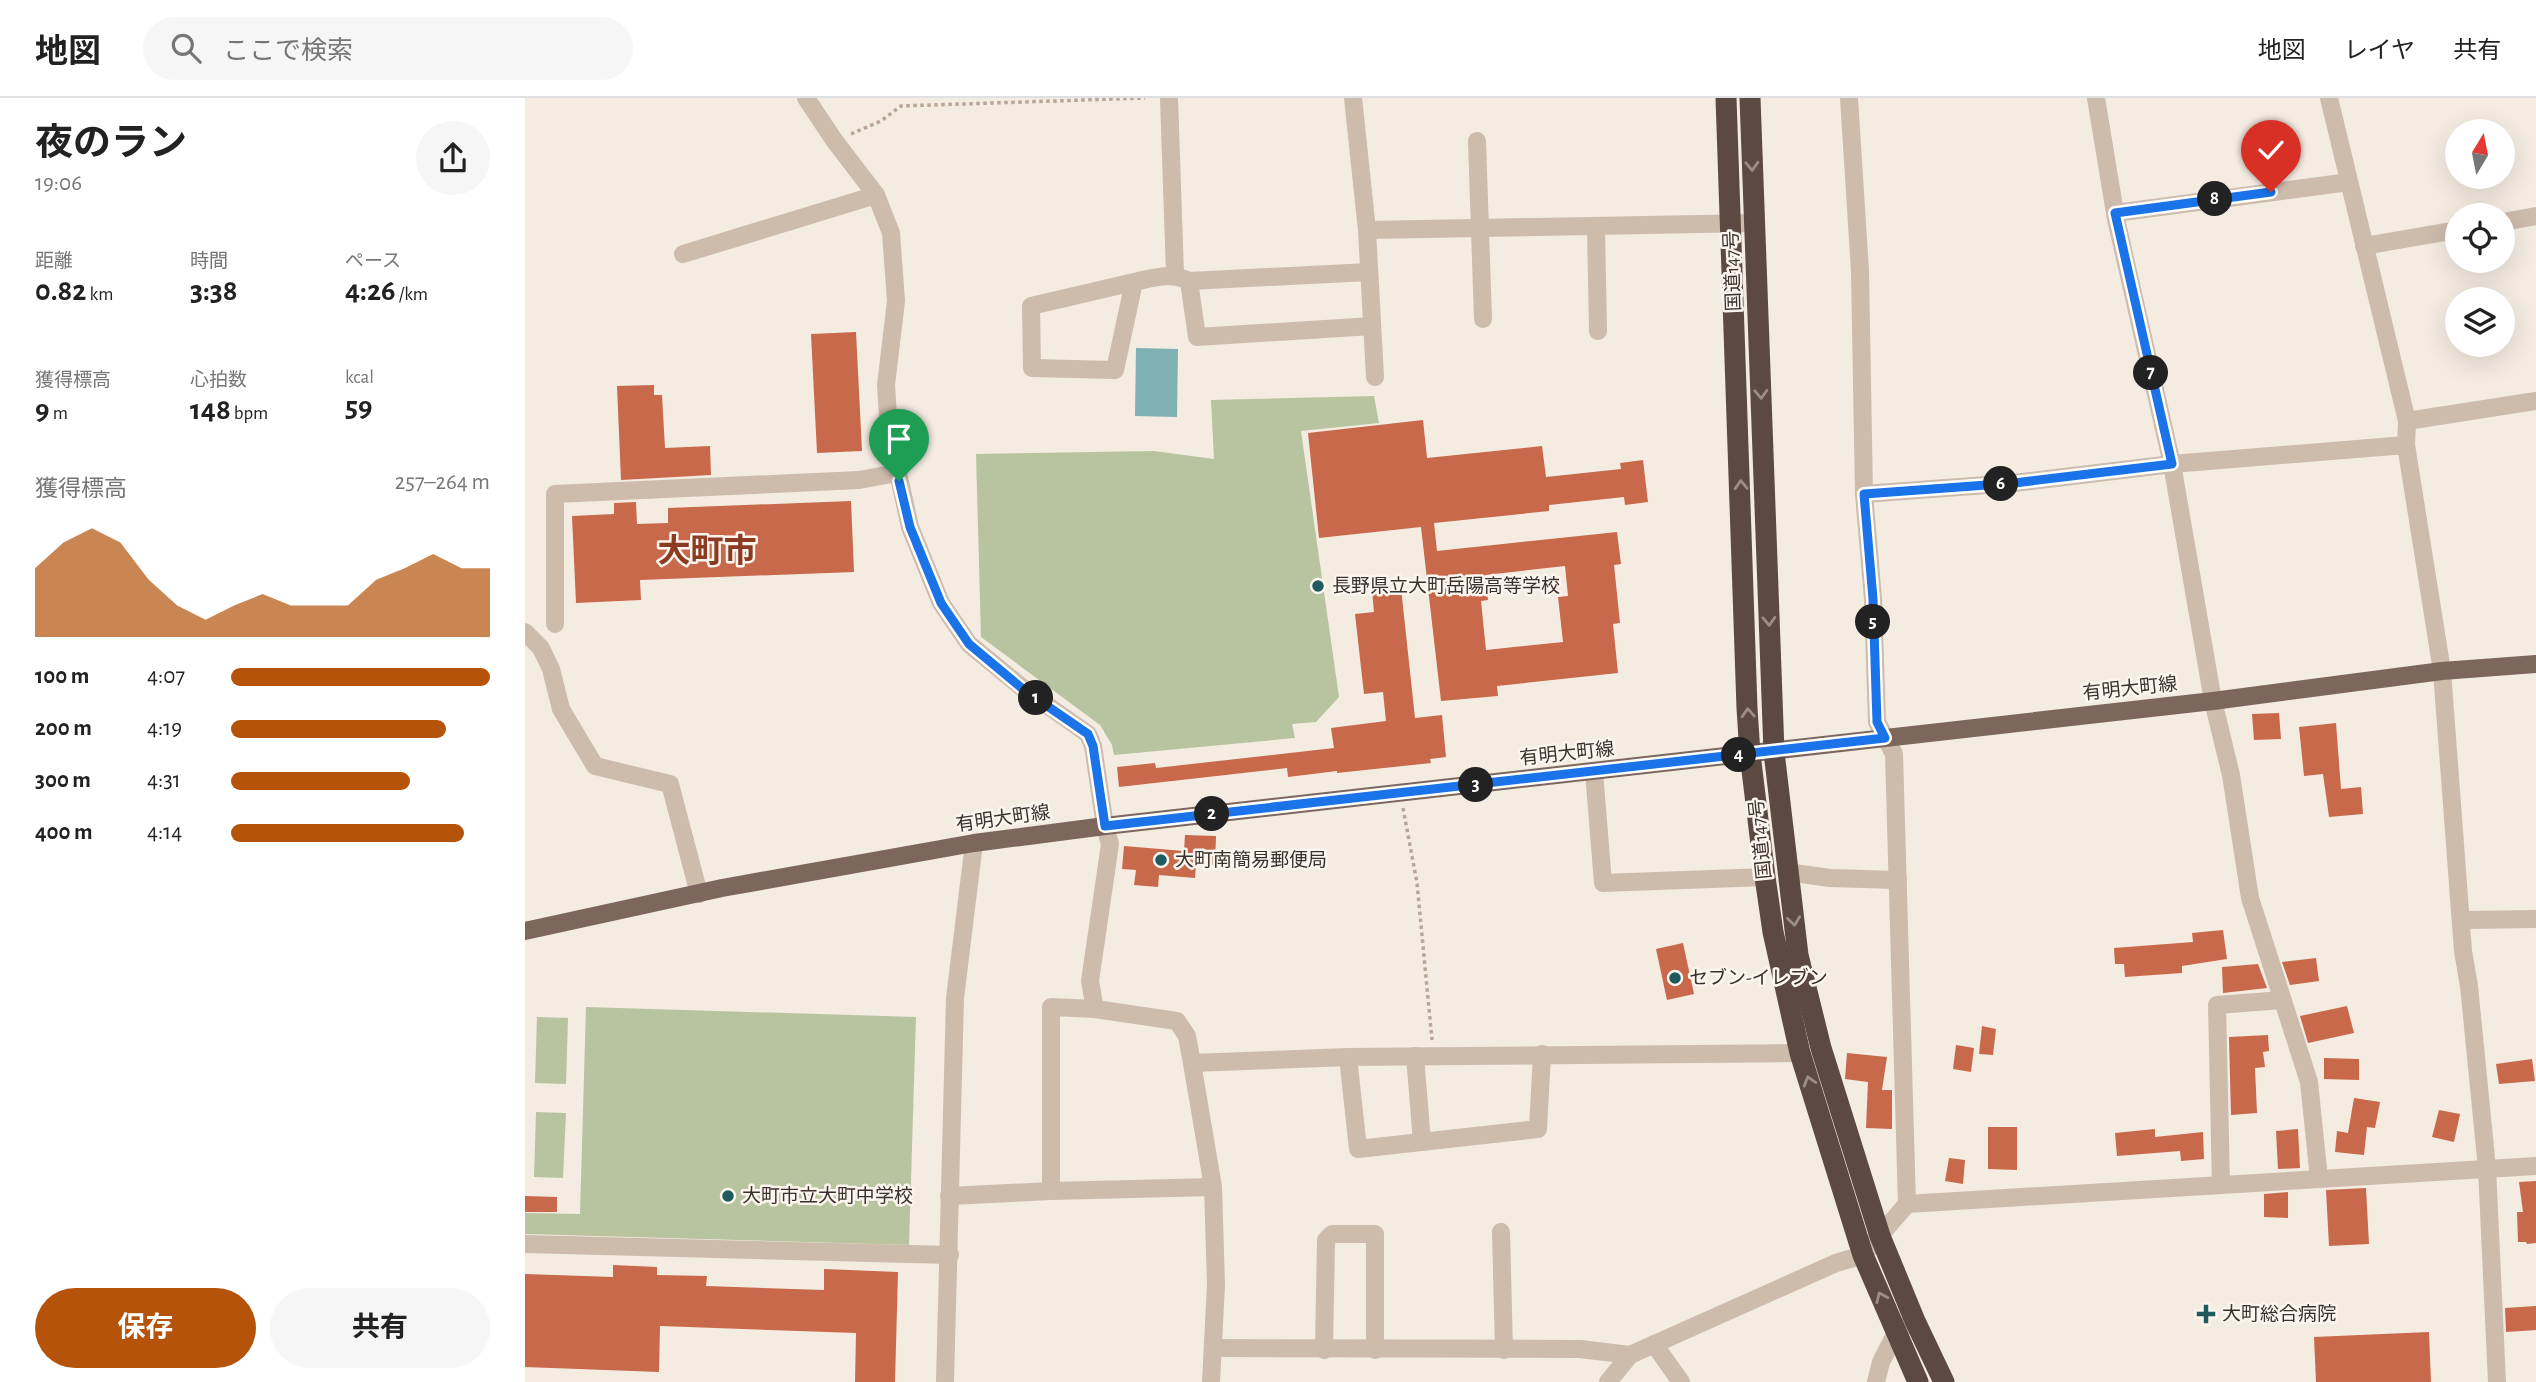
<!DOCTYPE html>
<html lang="ja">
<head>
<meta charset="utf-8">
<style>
	body { margin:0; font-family:"Alegreya Sans","Noto Sans JP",sans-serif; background:#f6f6f6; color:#222; height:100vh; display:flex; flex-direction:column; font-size:26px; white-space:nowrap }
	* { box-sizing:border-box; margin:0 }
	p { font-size:23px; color:#767676 }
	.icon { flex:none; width:38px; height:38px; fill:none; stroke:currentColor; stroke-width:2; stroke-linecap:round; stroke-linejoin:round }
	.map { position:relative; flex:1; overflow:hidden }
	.details { display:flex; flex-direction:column; background:#fff; width:525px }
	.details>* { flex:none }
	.needle { width:46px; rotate:10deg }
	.fabs { position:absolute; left:1920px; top:21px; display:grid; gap:14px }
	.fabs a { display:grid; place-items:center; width:70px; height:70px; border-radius:50%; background:#fff; box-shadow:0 7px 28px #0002; font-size:35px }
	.pin { position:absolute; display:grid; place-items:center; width:60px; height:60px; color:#fff; margin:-72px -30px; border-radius:50% 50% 50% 0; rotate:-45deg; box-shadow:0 0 7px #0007 }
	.pin .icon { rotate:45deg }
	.km { position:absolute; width:35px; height:35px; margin:-18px; border-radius:50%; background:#222; color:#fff; font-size:19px; line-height:35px; text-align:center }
	.round { display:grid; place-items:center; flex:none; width:74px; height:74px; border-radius:37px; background:#f6f6f6 }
	.overview { display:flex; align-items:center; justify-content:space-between; height:119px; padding:0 35px }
	h1 { font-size:38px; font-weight:700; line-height:52px }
	.figures { display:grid; grid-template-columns:repeat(3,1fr); gap:10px; height:119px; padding:7px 35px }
	.figures div { display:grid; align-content:center }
	.figures b { font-size:30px; font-weight:700 }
	.figures small { font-size:19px; font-weight:400 }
	.figures p { font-size:19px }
	.chart { height:196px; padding:14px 35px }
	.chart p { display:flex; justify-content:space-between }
	.chart svg { width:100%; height:126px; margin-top:7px; fill:#b45309; opacity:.7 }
	.cta { display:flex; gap:14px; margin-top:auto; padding:14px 35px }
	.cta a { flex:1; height:80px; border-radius:42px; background:#b45309; color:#fff; font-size:28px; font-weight:700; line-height:80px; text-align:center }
	.cta a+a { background:#f6f6f6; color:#222 }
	ul { padding:0 35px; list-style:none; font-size:23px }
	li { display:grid; grid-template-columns:112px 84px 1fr; align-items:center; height:52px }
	li i { height:18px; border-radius:9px; background:#b45309 }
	header { display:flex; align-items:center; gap:42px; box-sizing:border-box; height:98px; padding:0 35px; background:#fff; border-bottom:2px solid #e0e0e0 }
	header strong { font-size:33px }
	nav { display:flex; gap:38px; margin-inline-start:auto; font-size:24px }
	.search { width:490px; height:63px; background:#f6f6f6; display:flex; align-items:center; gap:18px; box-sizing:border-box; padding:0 24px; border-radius:38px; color:#767676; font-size:26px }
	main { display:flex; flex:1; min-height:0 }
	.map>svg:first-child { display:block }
	.garden { fill:#b8c4a0 }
	.water { fill:#7fb0b2 }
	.building { fill:#c8694b; fill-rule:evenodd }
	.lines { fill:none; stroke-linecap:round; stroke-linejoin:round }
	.path { stroke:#b9a596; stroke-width:3.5; stroke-dasharray:3.5 3.5; stroke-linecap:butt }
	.minor { stroke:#cdbbac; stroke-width:18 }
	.major { stroke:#7d675c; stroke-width:18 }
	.highway { stroke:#5c4a42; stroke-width:21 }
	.oneway { stroke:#9c8e87 }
	.route-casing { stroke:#fff; stroke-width:14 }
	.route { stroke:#1a73e8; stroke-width:9 }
	.poi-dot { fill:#1f5a5e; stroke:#fbf5ee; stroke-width:2.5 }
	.labels { text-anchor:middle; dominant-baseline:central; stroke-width:5; stroke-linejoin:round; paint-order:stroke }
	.street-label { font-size:19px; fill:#3b302b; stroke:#fbf5ee }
	.poi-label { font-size:19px; fill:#3b302b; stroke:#fbf5ee; text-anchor:start }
	.town-label { font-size:33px; font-weight:bold; fill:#8c3b22; stroke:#fbf5ee }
</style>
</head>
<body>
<header>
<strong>地図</strong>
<div class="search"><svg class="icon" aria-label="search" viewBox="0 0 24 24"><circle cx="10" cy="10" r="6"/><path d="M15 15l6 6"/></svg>ここで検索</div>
<nav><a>地図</a><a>レイヤ</a><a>共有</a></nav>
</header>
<main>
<section class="details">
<div class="overview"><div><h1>夜のラン</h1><p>19:06</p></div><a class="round"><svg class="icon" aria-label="share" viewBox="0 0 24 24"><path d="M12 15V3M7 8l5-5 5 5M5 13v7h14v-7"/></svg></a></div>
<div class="figures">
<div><p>距離</p><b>0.82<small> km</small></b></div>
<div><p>時間</p><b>3:38</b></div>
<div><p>ペース</p><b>4:26<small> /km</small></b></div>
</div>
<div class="figures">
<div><p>獲得標高</p><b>9<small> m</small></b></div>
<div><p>心拍数</p><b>148<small> bpm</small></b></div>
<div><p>kcal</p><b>59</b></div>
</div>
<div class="chart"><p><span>獲得標高</span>257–264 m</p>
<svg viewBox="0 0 160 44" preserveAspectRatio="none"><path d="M0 44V20L10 11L20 6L30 11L40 24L50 33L60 38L70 33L80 29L90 33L100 33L110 33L120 24L130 20L140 15L150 20L160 20V44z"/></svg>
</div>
<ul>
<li><b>100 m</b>4:07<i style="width:100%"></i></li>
<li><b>200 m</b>4:19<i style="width:83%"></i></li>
<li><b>300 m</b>4:31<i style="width:69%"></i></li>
<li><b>400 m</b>4:14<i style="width:90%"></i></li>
</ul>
<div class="cta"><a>保存</a><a>共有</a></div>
</section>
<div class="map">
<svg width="2011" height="1284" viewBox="0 0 2011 1284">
	<rect width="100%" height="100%" fill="#f4ebe1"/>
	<g class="garden">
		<polygon points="849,298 854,325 776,333 814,599 791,624 767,626 770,640 589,657 587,647 575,627 456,539 451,356 629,353 689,361 686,302"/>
		<polygon points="61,909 391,919 384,1147 0,1136 0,1115 55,1116"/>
		<polygon points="12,919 43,920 41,986 10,985"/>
		<polygon points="11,1014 41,1015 38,1080 9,1079"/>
	</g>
	<polygon class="water" points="611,250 653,251 652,319 610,318"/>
	<g class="building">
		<polygon points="331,234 337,353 292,355 286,236"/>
		<polygon points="129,287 129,297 137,297 140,350 185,348 186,377 96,382 92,288"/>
		<path d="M898,322L902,360L1017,348L1021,379L1096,371L1095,365L1118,362L1123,404L1100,407L1099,399L1024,407V413L909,425L912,453L1092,434L1096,466L1089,467L1095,525L1088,526L1093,575L972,588L973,598L916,603L896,429L794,440L783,335ZM1040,468L1043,498L1033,499L1038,544L961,552L956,503L963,502L960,477Z"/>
		<polygon points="326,403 329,474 115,482 116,502 51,505 47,418 89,416 89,405 111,404 112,426 143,425 143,410"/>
		<polygon points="876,490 890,620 917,617 921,659 905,661 906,665 812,675 812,673 763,679 762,670 594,689 592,669 630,665 631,670 809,650 806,630 861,623 858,594 839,596 830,516 849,514 847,493"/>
		<polygon points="1754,615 1756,641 1729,642 1727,616"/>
		<polygon points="1811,625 1816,691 1836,689 1838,716 1804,719 1798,676 1779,678 1774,629"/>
		<polygon points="660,737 691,738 690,767 671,766 670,780 634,777 633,789 609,787 611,772 597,771 599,748 659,753"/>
		<polygon points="1698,832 1702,861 1657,868 1657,875 1600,879 1599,866 1590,866 1589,850 1668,844 1667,835"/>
		<polygon points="1158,845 1169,896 1142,902 1131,851"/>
		<polygon points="1791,860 1794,883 1765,887 1757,864"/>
		<polygon points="1733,866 1742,890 1698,895 1697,869"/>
		<polygon points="1822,908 1829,935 1783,945 1775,918"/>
		<polygon points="1457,928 1471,931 1468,957 1454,956"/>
		<polygon points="1743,937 1744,953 1738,954 1740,969 1730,970 1732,1015 1706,1017 1704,939"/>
		<polygon points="1431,947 1449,950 1446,974 1428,971"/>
		<polygon points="1322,955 1362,959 1357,992 1367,992 1367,1031 1341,1030 1343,984 1320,981"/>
		<polygon points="1799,960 1834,961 1834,982 1799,981"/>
		<polygon points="2007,961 2010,983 1974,986 1971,966"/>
		<polygon points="1829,1000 1855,1004 1850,1030 1842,1029 1839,1057 1810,1054 1812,1033 1823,1035"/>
		<polygon points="1914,1012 1935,1016 1929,1044 1907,1039"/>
		<polygon points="1463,1029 1492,1029 1492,1072 1463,1071"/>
		<polygon points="1630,1031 1630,1039 1678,1034 1679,1061 1656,1063 1655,1053 1592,1058 1590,1035"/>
		<polygon points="1773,1031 1775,1070 1753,1071 1751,1033"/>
		<polygon points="1424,1060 1440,1062 1438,1086 1420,1083"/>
		<polygon points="2011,1083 2011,1145 2002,1146 2001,1144 1993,1144 1992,1114 1998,1114 1994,1084"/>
		<polygon points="1841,1090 1844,1146 1804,1148 1801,1092"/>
		<polygon points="1763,1094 1763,1120 1739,1119 1739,1096"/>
		<polygon points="0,1098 32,1099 32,1114 0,1114"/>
		<polygon points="88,1167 132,1169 132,1177 182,1178 181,1188 299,1192 299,1171 373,1174 370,1284 330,1284 331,1235 135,1228 134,1274 0,1269 0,1176 88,1179"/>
		<polygon points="2011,1208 2011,1232 1981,1234 1980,1210"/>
		<polygon points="1904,1234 1906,1284 1791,1284 1789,1239"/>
	</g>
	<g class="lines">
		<g class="path">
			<polyline points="326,36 356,23 376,8 620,0"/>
			<polyline points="878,710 892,785 907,942"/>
		</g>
		<g class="minor">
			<polyline points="281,0 309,42 351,97 366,135 371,203 361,287 364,334 385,429 416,505 444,546 499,591 563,636 568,648 580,728 585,746 565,883 570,911"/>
			<polyline points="644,0 650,176"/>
			<polyline points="828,0 842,132 850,279"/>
			<polyline points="1571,0 1591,121 1647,366 1688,603 1706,677 1725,800 1784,984 1794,1081"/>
			<polyline points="952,43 958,221"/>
			<polyline points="1590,115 1824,84"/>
			<polyline points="1978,124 2011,118"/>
			<polyline points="1071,129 1073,233"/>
			<polyline points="842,132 1229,125"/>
			<polyline points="1839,148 1932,132"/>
			<polyline points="158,156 351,97"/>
			<polyline points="664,183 672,239 847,228"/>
			<path d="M609,184L590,272L507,270L506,208L609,184C629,180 646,174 664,183L844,174"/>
			<polyline points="1882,323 2011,303"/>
			<polyline points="1881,347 1917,573 1938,853 1944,888 1962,1070 1972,1284"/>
			<polyline points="1339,396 1489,385 1647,366 1881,347 1882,323 1804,0"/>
			<polyline points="30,526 30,396 334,382 372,375"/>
			<polyline points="0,534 16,550 26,571 36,611 70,668 145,686 174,796"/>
			<polyline points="1069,674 1078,785 1240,779"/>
			<polyline points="1262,774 1305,780 1373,782"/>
			<polyline points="1937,822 2011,821"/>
			<polyline points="890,958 897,1044"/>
			<polyline points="823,959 833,1051 1013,1031 1017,956"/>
			<polyline points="667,965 823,959 1275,955"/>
			<polyline points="1696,1087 1692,907 1757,902"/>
			<polyline points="526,1093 526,909 570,911 652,923 662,938 667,965 688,1089 691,1187 686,1284"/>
			<polyline points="424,1098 526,1093 688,1089"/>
			<polyline points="1382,1106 2011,1068"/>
			<polyline points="976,1134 979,1252"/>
			<polyline points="0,1146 425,1157"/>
			<polyline points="1129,1246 1156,1284"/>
			<polyline points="689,1250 1055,1251 1105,1257"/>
			<polyline points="799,1252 801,1142 807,1136 850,1136 850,1252"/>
			<polyline points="420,1284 430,900 449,745"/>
			<polyline points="1083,1284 1105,1257 1311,1165 1338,1157 1382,1106 1369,656 1352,624 1348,501 1339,396 1335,173 1324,0"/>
			<polyline points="1351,1284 1356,1264 1372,1233 1390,1223"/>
		</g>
		<polyline class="major" points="0,833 197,790 449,745 580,728 1688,603 1917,573 2011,566"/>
		<g class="highway">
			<polyline points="1201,0 1222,610 1225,656 1240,779 1248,834 1275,955 1338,1157 1393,1284"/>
			<polyline points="1225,0 1249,654 1273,857 1296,950 1355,1138 1390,1223 1419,1284"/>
		</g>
	</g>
	<defs><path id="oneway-chevron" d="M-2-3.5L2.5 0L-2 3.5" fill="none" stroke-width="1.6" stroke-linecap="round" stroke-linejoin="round" transform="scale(1.75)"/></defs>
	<g class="oneway">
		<use href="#oneway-chevron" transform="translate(1227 68) rotate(88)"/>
		<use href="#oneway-chevron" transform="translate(1236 296) rotate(88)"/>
		<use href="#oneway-chevron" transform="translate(1216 387) rotate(-92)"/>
		<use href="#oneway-chevron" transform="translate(1244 523) rotate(88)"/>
		<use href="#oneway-chevron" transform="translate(1223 615) rotate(-93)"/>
		<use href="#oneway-chevron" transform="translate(1269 823) rotate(82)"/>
		<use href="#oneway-chevron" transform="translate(1284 983) rotate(-107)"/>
		<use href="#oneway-chevron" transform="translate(1356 1199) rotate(-114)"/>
	</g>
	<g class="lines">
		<g class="route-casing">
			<polyline id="route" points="374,383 385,429 416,505 444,546 499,592 563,636 568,648 580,728 1360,640 1352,624 1348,501 1339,396 1489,385 1647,366 1590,115 1746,94"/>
		</g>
		<use href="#route" class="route"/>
	</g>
	<g class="poi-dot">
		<circle cx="793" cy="488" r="7"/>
		<circle cx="636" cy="762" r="7"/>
		<circle cx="1150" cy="880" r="7"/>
		<circle cx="203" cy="1098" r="7"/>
		<path d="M1677.5 1205.5h7v7h7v7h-7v7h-7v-7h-7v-7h7z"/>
	</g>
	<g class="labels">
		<g class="street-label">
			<text transform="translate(1208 173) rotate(-92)">国道147号</text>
			<text transform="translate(1605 591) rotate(-6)">有明大町線</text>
			<text transform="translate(1042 656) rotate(-6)">有明大町線</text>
			<text transform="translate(478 721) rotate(-8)">有明大町線</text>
			<text transform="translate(1236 741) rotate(-96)">国道147号</text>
		</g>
		<g class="poi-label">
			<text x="807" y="488">長野県立大町岳陽高等学校</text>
			<text x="650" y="762">大町南簡易郵便局</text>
			<text x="1164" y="880">セブン-イレブン</text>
			<text x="217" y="1098">大町市立大町中学校</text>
			<text x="1697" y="1216">大町総合病院</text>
		</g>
		<g class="town-label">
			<text x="182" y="454">大町市</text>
		</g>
	</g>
</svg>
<div class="fabs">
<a><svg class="needle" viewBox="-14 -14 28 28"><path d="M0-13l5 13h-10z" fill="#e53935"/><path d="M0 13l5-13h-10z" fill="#767676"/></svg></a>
<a><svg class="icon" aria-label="locate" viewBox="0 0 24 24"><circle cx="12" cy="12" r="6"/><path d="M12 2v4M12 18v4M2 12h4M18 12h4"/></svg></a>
<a><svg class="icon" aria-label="layers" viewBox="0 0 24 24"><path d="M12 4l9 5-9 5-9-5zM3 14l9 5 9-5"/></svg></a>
</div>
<div class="pin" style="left:374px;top:383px;background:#1e9e55"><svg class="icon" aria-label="arrive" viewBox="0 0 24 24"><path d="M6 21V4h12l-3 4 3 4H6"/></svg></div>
<div class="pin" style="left:1746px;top:94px;background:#d93025"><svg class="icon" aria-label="check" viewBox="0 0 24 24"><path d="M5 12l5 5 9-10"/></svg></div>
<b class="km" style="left:511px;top:600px">1</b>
<b class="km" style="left:687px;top:716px">2</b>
<b class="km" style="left:951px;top:687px">3</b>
<b class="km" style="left:1214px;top:657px">4</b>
<b class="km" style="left:1348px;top:524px">5</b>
<b class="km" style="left:1476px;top:386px">6</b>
<b class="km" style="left:1626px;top:275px">7</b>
<b class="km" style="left:1690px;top:101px">8</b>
</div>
</main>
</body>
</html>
